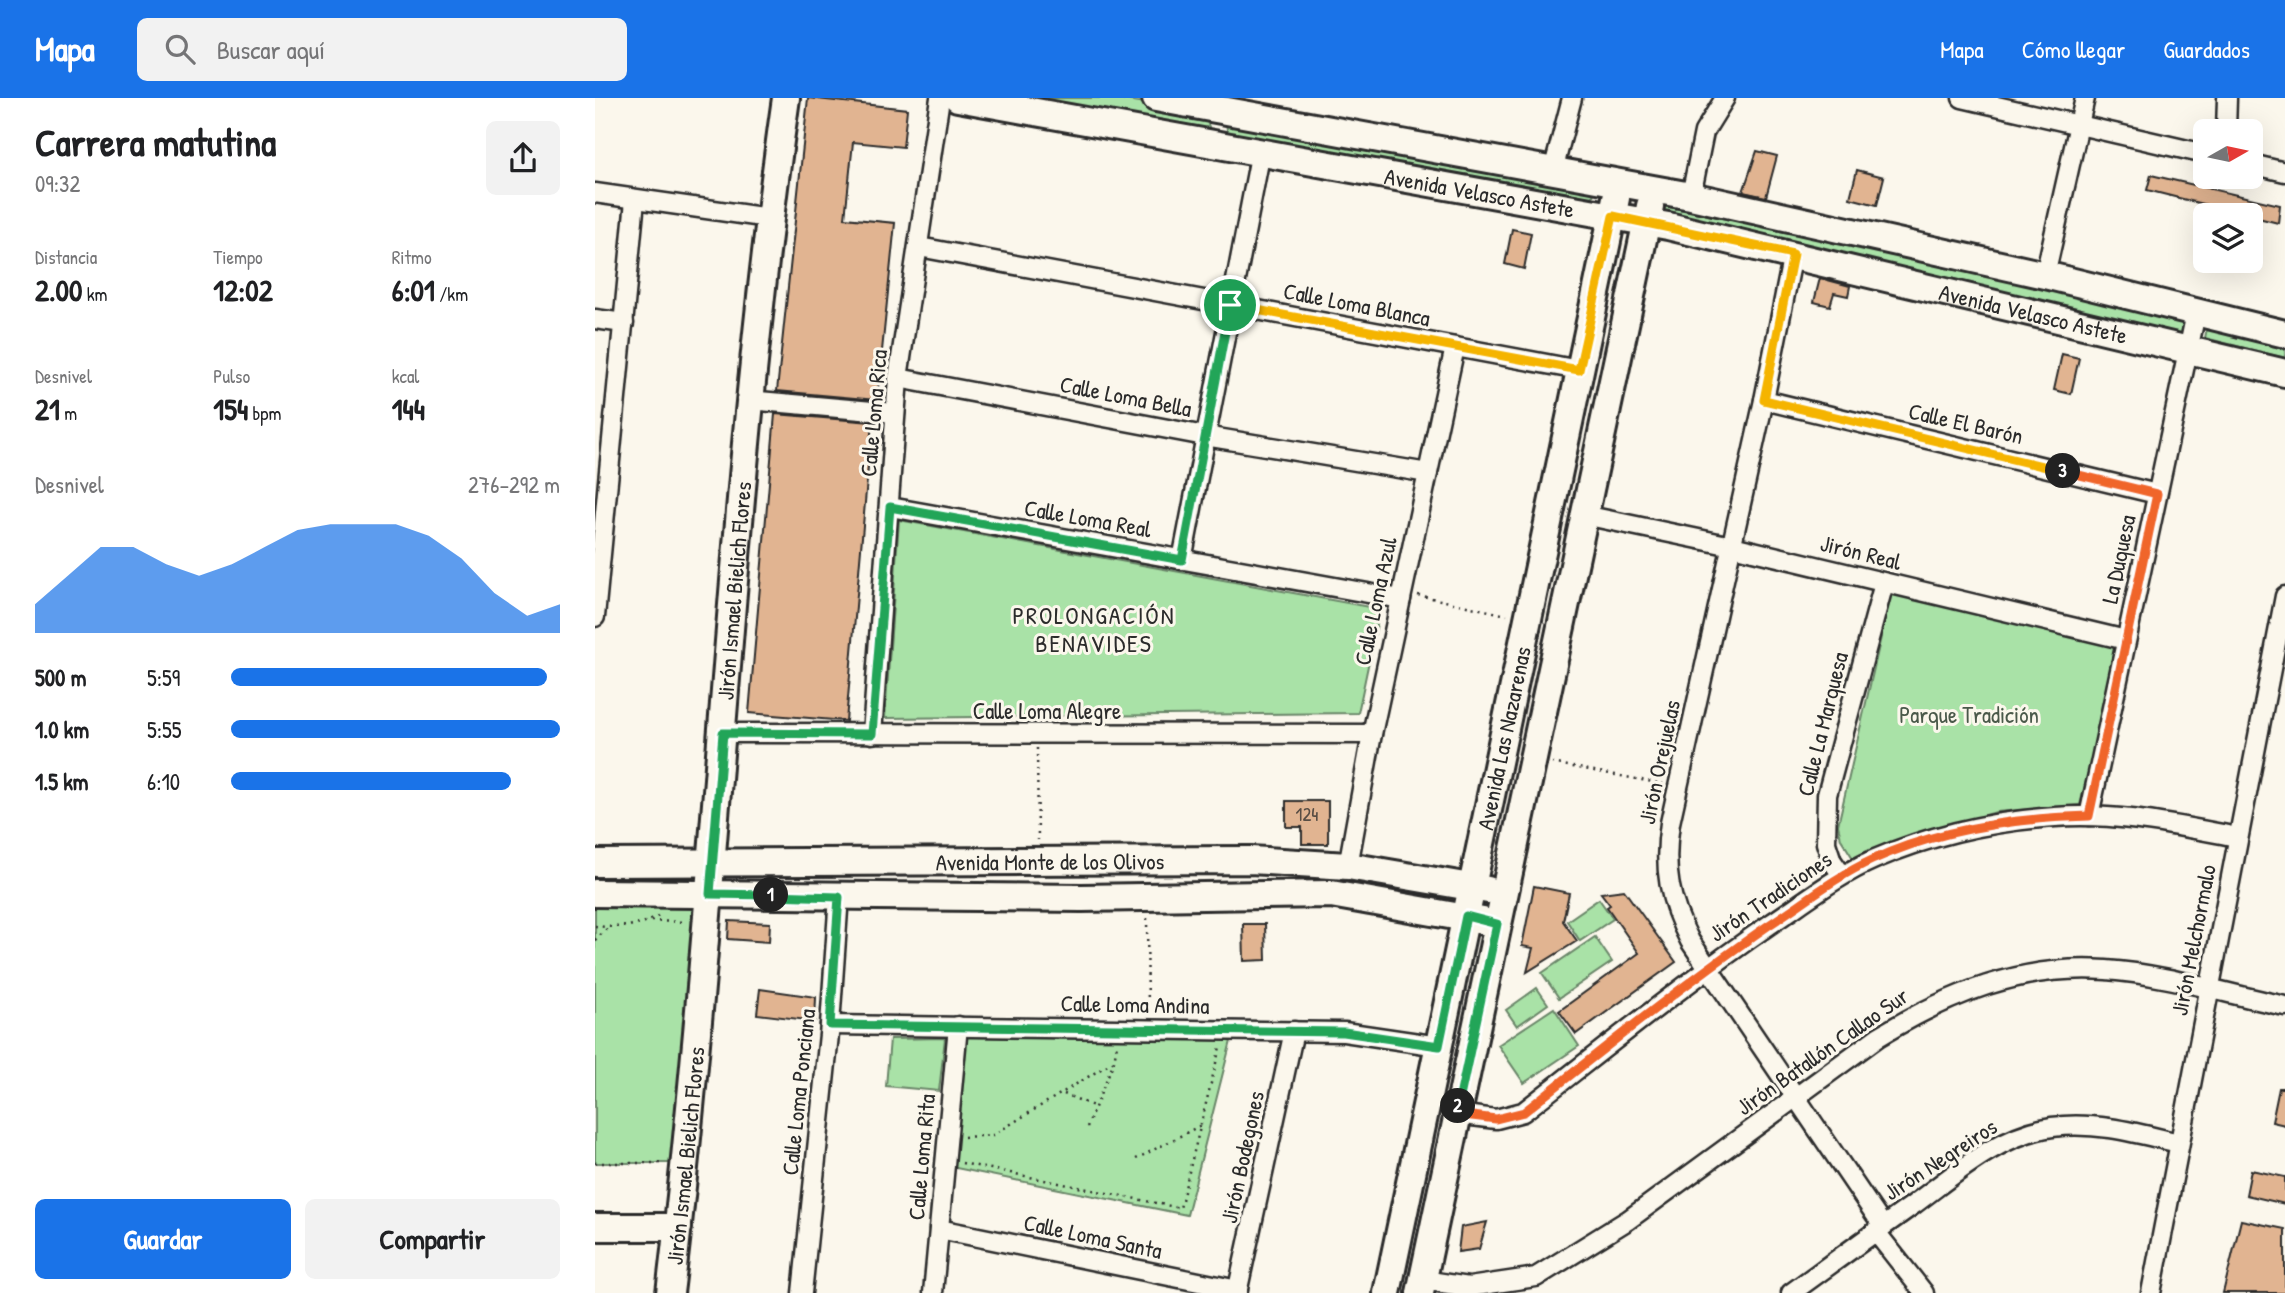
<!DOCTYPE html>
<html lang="es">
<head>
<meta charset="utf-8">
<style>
	body { margin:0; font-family:"Patrick Hand",sans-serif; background:#f2f2f2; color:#202124; height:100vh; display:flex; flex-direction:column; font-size:26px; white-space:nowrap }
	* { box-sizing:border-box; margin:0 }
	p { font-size:23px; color:#757577 }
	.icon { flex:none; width:38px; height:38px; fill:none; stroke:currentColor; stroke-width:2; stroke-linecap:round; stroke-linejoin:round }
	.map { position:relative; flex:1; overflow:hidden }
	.drawer { display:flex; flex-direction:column; background:#fff; width:595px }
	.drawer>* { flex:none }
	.needle { width:46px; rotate:81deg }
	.buttons { position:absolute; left:1598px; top:21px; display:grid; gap:14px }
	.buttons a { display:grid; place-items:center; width:70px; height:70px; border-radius:10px; background:#fff; box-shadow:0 7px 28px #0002; font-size:35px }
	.pin { position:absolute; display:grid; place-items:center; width:60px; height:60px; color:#fff; margin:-30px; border:4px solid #fff; border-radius:50%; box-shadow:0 2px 7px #0007 }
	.km { position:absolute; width:35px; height:35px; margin:-18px; border-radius:50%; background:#222; color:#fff; font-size:19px; line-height:35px; text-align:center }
	.round { display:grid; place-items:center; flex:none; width:74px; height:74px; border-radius:10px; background:#f2f2f2 }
	.head { display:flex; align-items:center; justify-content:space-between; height:119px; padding:0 35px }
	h1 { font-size:38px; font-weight:800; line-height:52px }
	.metrics { display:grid; grid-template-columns:repeat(3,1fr); gap:10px; height:119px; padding:7px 35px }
	.metrics div { display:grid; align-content:center }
	.metrics b { font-size:30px; font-weight:800 }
	.metrics small { font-size:19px; font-weight:400 }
	.metrics p { font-size:19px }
	.chart { height:196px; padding:14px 35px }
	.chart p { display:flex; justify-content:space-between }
	.chart svg { width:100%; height:126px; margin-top:7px; fill:#1a73e8; opacity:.7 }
	.primary-button { display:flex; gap:14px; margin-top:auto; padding:14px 35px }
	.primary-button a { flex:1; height:80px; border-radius:10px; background:#1a73e8; color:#fff; font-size:28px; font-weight:800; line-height:80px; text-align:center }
	.primary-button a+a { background:#f2f2f2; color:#202124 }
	ul { padding:0 35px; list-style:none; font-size:23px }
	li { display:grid; grid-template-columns:112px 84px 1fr; align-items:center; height:52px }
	li i { height:18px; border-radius:9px; background:#1a73e8 }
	header { display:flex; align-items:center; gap:42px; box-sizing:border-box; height:98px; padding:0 35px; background:#1a73e8; color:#fff }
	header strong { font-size:33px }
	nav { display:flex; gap:38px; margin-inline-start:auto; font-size:24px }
	.search { width:490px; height:63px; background:#f2f2f2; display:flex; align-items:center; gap:18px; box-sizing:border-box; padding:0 24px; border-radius:10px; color:#757577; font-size:26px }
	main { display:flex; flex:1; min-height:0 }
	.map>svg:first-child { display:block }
	.green { fill:#a9e2a7; stroke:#6a8669; stroke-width:2 }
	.building { fill:#e1b491; stroke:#2b2b2b; stroke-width:2 }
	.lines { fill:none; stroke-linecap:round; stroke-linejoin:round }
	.street-casing { stroke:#2b2b2b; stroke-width:23 }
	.secondary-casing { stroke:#2b2b2b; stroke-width:32 }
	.path { stroke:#2b2b2b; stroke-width:2.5; stroke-dasharray:2 5; stroke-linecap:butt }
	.street { stroke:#fbf7ec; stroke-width:18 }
	.secondary { stroke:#fbf7ec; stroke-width:26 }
	.split-1-casing { stroke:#fff; stroke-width:14 }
	.split-2-casing { stroke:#fff; stroke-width:14 }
	.split-3-casing { stroke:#fff; stroke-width:14 }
	.split-4-casing { stroke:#fff; stroke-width:14 }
	.split-1 { stroke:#22a559; stroke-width:9 }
	.split-2 { stroke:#22a559; stroke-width:9 }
	.split-3 { stroke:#f0652b; stroke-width:9 }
	.split-4 { stroke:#f5b400; stroke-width:9 }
	.labels { text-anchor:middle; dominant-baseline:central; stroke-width:6; stroke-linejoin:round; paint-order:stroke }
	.number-label { font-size:19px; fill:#584d44 }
	.street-label { font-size:23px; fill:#2b2b2b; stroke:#fbf7ec }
	.park-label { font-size:23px; fill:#4a594a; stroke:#fbf7ec }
	.neighbourhood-label { font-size:24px; letter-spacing:2px; fill:#2b2b2b; stroke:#fbf7ec }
</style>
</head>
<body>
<header>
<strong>Mapa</strong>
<div class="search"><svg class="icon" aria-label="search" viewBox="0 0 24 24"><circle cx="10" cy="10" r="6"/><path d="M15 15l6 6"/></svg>Buscar aquí</div>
<nav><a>Mapa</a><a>Cómo llegar</a><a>Guardados</a></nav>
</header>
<main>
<section class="drawer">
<div class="head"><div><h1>Carrera matutina</h1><p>09:32</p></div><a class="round"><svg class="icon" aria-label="share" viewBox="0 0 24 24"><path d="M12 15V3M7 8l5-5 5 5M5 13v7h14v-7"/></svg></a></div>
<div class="metrics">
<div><p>Distancia</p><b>2.00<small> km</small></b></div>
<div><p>Tiempo</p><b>12:02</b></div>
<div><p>Ritmo</p><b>6:01<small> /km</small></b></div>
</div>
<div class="metrics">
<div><p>Desnivel</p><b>21<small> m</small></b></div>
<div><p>Pulso</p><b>154<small> bpm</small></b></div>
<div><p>kcal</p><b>144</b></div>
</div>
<div class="chart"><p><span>Desnivel</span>276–292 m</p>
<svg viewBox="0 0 160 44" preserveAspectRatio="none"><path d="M0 44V34L10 24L20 14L30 14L40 20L50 24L60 20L70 14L80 8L90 6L100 6L110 6L120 10L130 18L140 30L150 38L160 34V44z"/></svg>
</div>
<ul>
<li><b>500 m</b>5:59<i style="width:96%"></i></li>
<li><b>1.0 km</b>5:55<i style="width:100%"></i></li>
<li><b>1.5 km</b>6:10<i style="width:85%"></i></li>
</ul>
<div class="primary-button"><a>Guardar</a><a>Compartir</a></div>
</section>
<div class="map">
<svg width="1690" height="1195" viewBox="0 0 1690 1195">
	<rect width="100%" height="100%" fill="#fbf7ec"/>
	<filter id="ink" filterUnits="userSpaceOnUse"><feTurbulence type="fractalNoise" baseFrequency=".0143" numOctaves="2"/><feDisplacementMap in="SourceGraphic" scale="14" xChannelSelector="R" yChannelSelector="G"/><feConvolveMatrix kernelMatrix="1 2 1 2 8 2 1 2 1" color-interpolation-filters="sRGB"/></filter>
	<g filter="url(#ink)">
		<g class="green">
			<polygon points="426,0 521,0 609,15 614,29 609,34"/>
			<polygon points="631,26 1000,93 996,102 633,37"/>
			<polygon points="1070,108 1136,122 1153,120 1589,218 1593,233 1587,237 1071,119 1068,117"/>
			<polygon points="1613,225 1690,243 1690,260 1610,240"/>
			<polygon points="304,422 785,511 763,615 290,620"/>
			<polygon points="1297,491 1525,546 1485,707 1401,714 1326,736 1261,765 1246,741 1243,727"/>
			<polygon points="1004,801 1018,821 985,843 972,823"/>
			<polygon points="0,805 108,805 85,1065 0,1065"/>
			<polygon points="1000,839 1017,864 964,900 947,875"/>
			<polygon points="942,890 953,906 922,928 911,912"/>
			<polygon points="959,910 984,948 929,985 903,947"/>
			<polygon points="369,934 637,939 592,1117 356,1069"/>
			<polygon points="350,940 344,993 291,988 295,941"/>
		</g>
		<g class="building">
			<polygon points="213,0 312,11 308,49 258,44 250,120 300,125 282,302 182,293"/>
			<polygon points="1162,53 1182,58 1171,99 1148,94"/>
			<polygon points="1262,72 1289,79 1282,107 1255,100"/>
			<polygon points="1556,77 1685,107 1683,125 1552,92"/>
			<polygon points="917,131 936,135 929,171 910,166"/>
			<polygon points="1225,180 1255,188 1253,198 1239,195 1235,208 1219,204"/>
			<polygon points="1467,256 1484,260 1476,296 1459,292"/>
			<polygon points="180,316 277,324 251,623 154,615"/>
			<polygon points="691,703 733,703 733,746 707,746 707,729 691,729"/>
			<polygon points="939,788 974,795 968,823 982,843 932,874 938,850 927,848"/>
			<polygon points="1029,792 1081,864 981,936 964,913 1044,855 1012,809 1015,807 1006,795"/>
			<polygon points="134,823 175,825 174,844 133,841"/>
			<polygon points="648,826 670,826 671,862 649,863"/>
			<polygon points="165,891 221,899 220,923 162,916"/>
			<polygon points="1684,990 1690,990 1690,1027 1677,1024"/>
			<polygon points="1656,1072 1690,1079 1690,1106 1651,1097"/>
			<polygon points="1646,1122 1690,1131 1690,1195 1628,1195"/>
			<polygon points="892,1124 884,1151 863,1154 866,1129"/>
		</g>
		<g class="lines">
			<g class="street-casing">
				<g id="street">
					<polyline points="1367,0 1610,56"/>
					<polyline points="1631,33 1632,0"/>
					<polyline points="1656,66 1690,74"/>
					<polyline points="958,73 977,0"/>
					<polyline points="0,95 174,120"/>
					<polyline points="1096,98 1109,34 1130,0"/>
					<polyline points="324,149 984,272"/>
					<path d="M1198,156L1169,302L1075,725C1068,770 1074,803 1095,843L1288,1128"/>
					<polyline points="1450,177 1490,0"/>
					<polyline points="0,221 29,225"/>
					<polyline points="303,280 610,338 833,375"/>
					<polyline points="154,302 300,315"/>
					<polyline points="1169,302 1562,396"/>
					<polyline points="295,409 806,501"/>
					<polyline points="989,417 1137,448 1531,542"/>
					<polyline points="587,462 666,53"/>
					<polyline points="0,519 40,102"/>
					<polyline points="128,635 777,636"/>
					<polyline points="277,636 303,280 345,0"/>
					<polyline points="1494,718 1601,215"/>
					<polyline points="753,768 777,636 860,249"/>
					<polyline points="1247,777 1237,763 1231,745 1232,697 1289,485"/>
					<polyline points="235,927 749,934 844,948"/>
					<path d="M861,1016L901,1021L928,1014C1010,950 1091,884 1177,825C1210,803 1243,777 1280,761C1336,737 1399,723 1460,719C1521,714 1583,728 1643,739"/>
					<polyline points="344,1131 643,1192"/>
					<polyline points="1281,1134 1329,1195"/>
					<path d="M828,1182L874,1189L941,1179L1033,1122L1283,939C1353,896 1427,866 1511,872C1571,876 1631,896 1690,908"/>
					<polyline points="207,1195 235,927 244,798"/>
					<polyline points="338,1195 363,928"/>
					<polyline points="642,1195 699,933"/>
					<path d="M1196,1195C1236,1166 1277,1136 1318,1107C1359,1077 1403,1037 1457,1029C1500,1023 1542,1035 1583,1045"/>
					<polyline points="1556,1195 1690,498"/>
				</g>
			</g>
			<g class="secondary-casing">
				<g id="secondary">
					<path id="s1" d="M363,0L1073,128L1690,275"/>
					<polyline points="561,0 1096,98 1450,177 1690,236"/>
					<path id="s2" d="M0,765L655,762L753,768L893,792"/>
					<polyline points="0,795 487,800 736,796 888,823"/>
					<polyline points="0,1129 83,1129"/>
					<path id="s3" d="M75,1195C123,798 134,396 191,0"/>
					<path id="s4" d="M792,1195L1021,100"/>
					<polyline points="825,1195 1055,108"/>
				</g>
			</g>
			<g class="path">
				<polyline points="823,497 912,517"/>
				<polyline points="442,650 443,742"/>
				<polyline points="957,665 1068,686"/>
				<polyline points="552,820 553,915"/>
				<polyline points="56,823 91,824"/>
				<path d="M0,828C20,830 48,829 64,817"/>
				<polyline points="0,842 13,830"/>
				<polyline points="469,996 501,1009"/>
				<polyline points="492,1029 519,963 522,947"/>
				<polyline points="369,1039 398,1037 519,963"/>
				<polyline points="541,1061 606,1027"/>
				<polyline points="0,1065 70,1065"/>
				<polyline points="367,1065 585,1110 625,949"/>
			</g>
			<use href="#street" class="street"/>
			<use href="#secondary" class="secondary"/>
		</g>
	</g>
	<g class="lines" filter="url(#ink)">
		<g class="split-1-casing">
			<polyline id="split-1" points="176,797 115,796 128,635 277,636 295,409 587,462 635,207"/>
		</g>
		<g class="split-2-casing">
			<polyline id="split-2" points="176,797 244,799 235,927 749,934 844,948 871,818 902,826 863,1008"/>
		</g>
		<g class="split-3-casing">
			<path id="split-3" d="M863,1008L861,1016L901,1021L929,1014C1009,950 1089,886 1174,827C1208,805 1240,779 1277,762C1344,731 1422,720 1494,718L1562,396L1468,373"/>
		</g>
		<g class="split-4-casing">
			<polyline id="split-4" points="635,207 984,272 1018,118 1198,156 1169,302 1468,373"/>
		</g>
		<use href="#split-1" class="split-1"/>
		<use href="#split-2" class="split-2"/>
		<use href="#split-3" class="split-3"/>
		<use href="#split-4" class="split-4"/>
	</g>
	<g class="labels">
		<g class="number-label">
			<text x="712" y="716">124</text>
		</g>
		<g class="street-label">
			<text stroke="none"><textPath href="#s1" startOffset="530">Avenida Velasco Astete</textPath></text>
			<text transform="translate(762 206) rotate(11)">Calle Loma Blanca</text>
			<text stroke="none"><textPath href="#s1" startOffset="1097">Avenida Velasco Astete</textPath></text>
			<text transform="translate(531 298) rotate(11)">Calle Loma Bella</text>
			<text transform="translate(278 315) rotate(-85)">Calle Loma Rica</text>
			<text transform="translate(1371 325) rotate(13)">Calle El Barón</text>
			<text transform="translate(493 420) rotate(10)">Calle Loma Real</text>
			<text transform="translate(1266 454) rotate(14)">Jirón Real</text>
			<text transform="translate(1523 461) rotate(-78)">La Duquesa</text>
			<text stroke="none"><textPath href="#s3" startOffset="705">Jirón Ismael Bielich Flores</textPath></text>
			<text transform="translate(780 503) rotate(-78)">Calle Loma Azul</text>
			<text x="452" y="612">Calle Loma Alegre</text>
			<text transform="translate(1227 626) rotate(-76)">Calle La Marquesa</text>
			<text stroke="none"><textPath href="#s4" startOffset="567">Avenida Las Nazarenas</textPath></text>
			<text transform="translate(1064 664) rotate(-78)">Jirón Orejuelas</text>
			<text stroke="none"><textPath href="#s2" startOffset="455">Avenida Monte de los Olivos</textPath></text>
			<text transform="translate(1175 798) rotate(-34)">Jirón Tradiciones</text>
			<text transform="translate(1598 842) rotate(-79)">Jirón Melchormalo</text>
			<text transform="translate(540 906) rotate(1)">Calle Loma Andina</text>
			<text transform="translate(1227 953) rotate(-35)">Jirón Batallón Callao Sur</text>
			<text transform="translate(203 994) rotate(-84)">Calle Loma Ponciana</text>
			<text stroke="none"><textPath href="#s3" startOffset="138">Jirón Ismael Bielich Flores</textPath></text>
			<text transform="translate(326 1059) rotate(-85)">Calle Loma Rita</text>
			<text transform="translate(647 1059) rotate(-78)">Jirón Bodegones</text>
			<text transform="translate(1345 1061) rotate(-33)">Jirón Negreiros</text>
			<text transform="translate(498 1138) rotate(12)">Calle Loma Santa</text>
		</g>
		<g class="park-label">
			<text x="1374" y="616">Parque Tradición</text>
		</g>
		<g class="neighbourhood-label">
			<text x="499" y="517">PROLONGACIÓN<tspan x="499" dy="28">BENAVIDES</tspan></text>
		</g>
	</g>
</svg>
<div class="buttons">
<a><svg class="needle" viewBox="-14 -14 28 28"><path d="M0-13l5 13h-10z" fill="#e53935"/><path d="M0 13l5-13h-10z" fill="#757577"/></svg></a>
<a><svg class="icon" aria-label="layers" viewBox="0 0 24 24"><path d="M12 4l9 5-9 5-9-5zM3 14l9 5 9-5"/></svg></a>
</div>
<div class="pin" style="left:635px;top:207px;background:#1e9e55"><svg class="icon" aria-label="arrive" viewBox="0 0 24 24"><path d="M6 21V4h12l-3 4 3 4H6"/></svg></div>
<b class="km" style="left:176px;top:797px">1</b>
<b class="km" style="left:863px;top:1008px">2</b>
<b class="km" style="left:1468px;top:373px">3</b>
</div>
</main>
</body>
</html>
